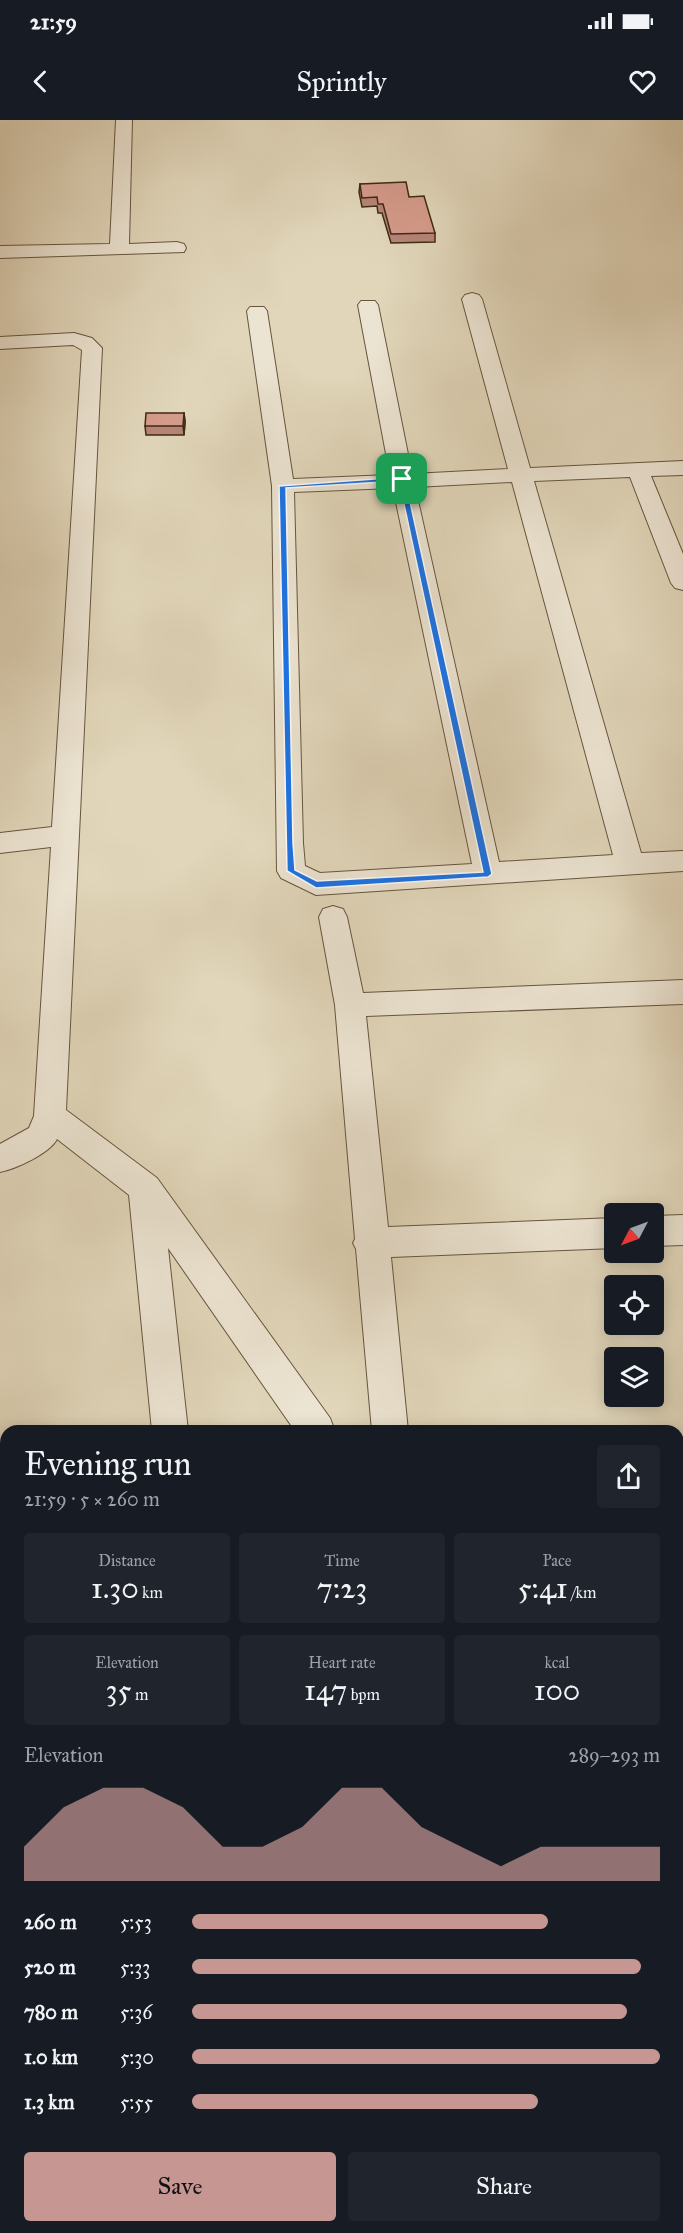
<!DOCTYPE html>
<html lang="en">
<head>
<meta charset="utf-8">
<style>
	body { margin:0; font-family:"IM FELL Great Primer",serif; background:#20242c; color:#f1f3f6; height:100vh; display:flex; flex-direction:column; font-size:22px; white-space:nowrap }
	* { box-sizing:border-box; margin:0 }
	p { font-size:20px; color:#9ea1a6 }
	.icon { flex:none; width:33px; height:33px; fill:none; stroke:currentColor; stroke-width:2; stroke-linecap:round; stroke-linejoin:round }
	.map { position:relative; flex:1; overflow:hidden }
	.side { position:absolute; left:0px; top:1305px; width:684px; height:808px; display:flex; flex-direction:column; background:#171b24; border-radius:18px 18px 0 0; box-shadow:0 3px 15px #0003 }
	.side>* { flex:none }
	.needle { width:39px; rotate:229deg }
	.buttons { position:absolute; left:604px; top:1083px; display:grid; gap:12px }
	.buttons a { display:grid; place-items:center; width:60px; height:60px; border-radius:6px; background:#171b24; box-shadow:0 3px 15px #0003; font-size:30px }
	.pin { position:absolute; display:grid; place-items:center; width:51px; height:51px; color:#fff; margin:-26px; border-radius:12px; box-shadow:0 3px 9px #0006 }
	.round { display:grid; place-items:center; flex:none; width:63px; height:63px; border-radius:6px; background:#20242c }
	.headline { display:flex; align-items:center; justify-content:space-between; height:102px; padding:0 24px }
	h1 { font-size:33px; font-weight:600; line-height:45px }
	.metrics { display:grid; grid-template-columns:repeat(3,1fr); gap:9px; height:102px; padding:6px 24px }
	.metrics div { display:grid; align-content:center; border-radius:6px; background:#20242c; text-align:center }
	.metrics b { font-size:30px; font-weight:600 }
	.metrics small { font-size:16px; font-weight:400 }
	.metrics p { font-size:16px }
	.chart { height:168px; padding:12px 24px }
	.chart p { display:flex; justify-content:space-between }
	.chart svg { width:100%; height:108px; margin-top:6px; fill:#c59692; opacity:.7 }
	.button { display:flex; gap:12px; margin-top:auto; padding:12px 24px }
	.button a { flex:1; height:69px; border-radius:6px; background:#c59692; color:#111; font-size:24px; font-weight:600; line-height:69px; text-align:center }
	.button a+a { background:#20242c; color:#f1f3f6 }
	ul { padding:0 24px; list-style:none; font-size:20px }
	li { display:grid; grid-template-columns:96px 72px 1fr; align-items:center; height:45px }
	li i { height:15px; border-radius:8px; background:#c59692 }
	.status { display:flex; justify-content:space-between; align-items:center; height:42px; padding:0 30px; background:#171b24; direction:ltr }
	.status svg { height:16px; fill:currentColor }
	header { display:flex; justify-content:space-between; align-items:center; height:78px; padding:0 24px; background:#171b24; font-size:27px; font-weight:600 }
	.map>svg:first-child { display:block }
	.lines { fill:none; stroke-linecap:round; stroke-linejoin:round }
	.minor-casing { stroke:#67553e; stroke-width:2 }
	.minor { fill:#ece4d2; fill-rule:evenodd }
	.wall { fill:#b78578; stroke:#3e2a14; stroke-width:1.5 }
	.shaded-wall { fill:#956c61; stroke:#3e2a14; stroke-width:1.5 }
	.building { fill:#d59b8b; stroke:#3e2a14; stroke-width:1.5 }
	.route { fill:#1a73e8; stroke:#fff; stroke-width:1.5; fill-rule:evenodd }
</style>
</head>
<body>
<div class="status"><b>21:59</b><svg viewBox="0 0 49 12"><path d="M0 12V9h3v3zM5 12V6h3v6zM10 12V3h3v9zM15 12V0h3v12zM26 1h20v11H26zM47 4h2v5h-2z"/></svg></div>
<header><svg class="icon" aria-label="back" viewBox="0 0 24 24"><path d="M15 5l-7 7 7 7"/></svg>Sprintly<svg class="icon" aria-label="heart" viewBox="0 0 24 24"><path d="M12 20l-8-8c-3-5 5-10 8-4 3-6 11-1 8 4z"/></svg></header>
<div class="map">
<svg width="683" height="2113" viewBox="0 0 683 2113">
	<rect width="100%" height="100%" fill="#e1d6ba"/>
	<filter id="stains"><feTurbulence type="fractalNoise" baseFrequency=".00333" numOctaves="4"/><feColorMatrix values="0 0 0 0 .2 0 0 0 0 .09 0 0 0 0 .02 0 0 0 .5 -.17"/></filter>
	<radialGradient id="worn" r=".72"><stop offset=".6" stop-color="#630" stop-opacity="0"/><stop offset="1" stop-color="#630" stop-opacity=".3"/></radialGradient>
	<g class="lines">
		<g class="minor-casing">
			<g id="minor">
				<polygon points="116,0 132,0 129,124 177,122 184,124 186,128 184,132 0,138 0,126 110,124"/>
				<path d="M472,173L479,175L482,179L530,348L683,341V355L651,356L683,434V470L675,468L671,463L630,357L534,361L641,733L683,731V751L316,775L281,758L277,751L272,366L247,191L250,187H264L267,191L293,359L390,355L358,185L361,181H375L378,185L412,354L508,349L462,179L465,175ZM512,362L613,735L499,742L415,367ZM393,368L472,744L320,753L305,746L303,723L294,372Z"/>
				<path d="M74,213L92,218L102,228L66,990L157,1058L330,1298L335,1311H295L168,1128L188,1311H152L129,1075L57,1019C50,1033 16,1049 0,1052V1024L29,1008L34,996L51,727L0,733V713L52,707L82,230L73,225L0,229V217Z"/>
				<polygon points="333,786 343,789 347,797 363,873 683,860 683,884 366,896 388,1107 615,1098 615,1128 391,1137 408,1311 372,1311 356,1129 353,1123 355,1119 335,885 319,797 323,789"/>
				<polygon points="683,1095 683,1125 654,1126 654,1096"/>
				<rect x="678" y="1401" width="5" height="38"/>
				<polygon points="0,1523 6,1525 6,1565 0,1563"/>
				<polygon points="683,1830 683,1876 678,1877 678,1831"/>
				<polygon points="0,2070 6,2072 6,2108 80,2108 83,2113 0,2113"/>
				<polygon points="225,2108 274,2108 276,2113 226,2113"/>
				<polygon points="426,2108 475,2108 477,2113 427,2113"/>
			</g>
		</g>
		<use href="#minor" class="minor"/>
	</g>
	<g class="wall">
		<polygon points="360,64 409,77 435,113 435,122 391,123 382,93 378,93 377,86 362,87 359,72"/>
		<polygon points="184,293 185,302 184,315 146,315 145,306"/>
	</g>
	<polygon class="shaded-wall" points="184,293 185,302 184,315 183,306"/>
	<g class="building">
		<polygon points="406,62 409,77 424,76 435,113 391,114 383,84 378,84 377,77 362,78 360,64"/>
		<polygon points="146,293 184,293 183,306 145,306"/>
		<polygon points="6,1740 6,1907 4,1908 1,1741"/>
	</g>
	<path class="route" d="M402,357L405,359L492,754L488,757L316,768L287,751L279,366ZM399,361L483,752L317,761L295,750L293,723L286,368Z"/>
	<rect width="100%" height="100%" filter="url(#stains)"/>
	<rect width="100%" height="100%" fill="url(#worn)"/>
</svg>
<div class="buttons">
<a><svg class="needle" viewBox="-14 -14 28 28"><path d="M0-13l5 13h-10z" fill="#e53935"/><path d="M0 13l5-13h-10z" fill="#9ea1a6"/></svg></a>
<a><svg class="icon" aria-label="locate" viewBox="0 0 24 24"><circle cx="12" cy="12" r="6"/><path d="M12 2v4M12 18v4M2 12h4M18 12h4"/></svg></a>
<a><svg class="icon" aria-label="layers" viewBox="0 0 24 24"><path d="M12 4l9 5-9 5-9-5zM3 14l9 5 9-5"/></svg></a>
</div>
<div class="pin" style="left:402px;top:359px;background:#1e9e55"><svg class="icon" aria-label="arrive" viewBox="0 0 24 24"><path d="M6 21V4h12l-3 4 3 4H6"/></svg></div>
<section class="side">
<div class="headline"><div><h1>Evening run</h1><p>21:59 · 5 × 260 m</p></div><a class="round"><svg class="icon" aria-label="share" viewBox="0 0 24 24"><path d="M12 15V3M7 8l5-5 5 5M5 13v7h14v-7"/></svg></a></div>
<div class="metrics">
<div><p>Distance</p><b>1.30<small> km</small></b></div>
<div><p>Time</p><b>7:23</b></div>
<div><p>Pace</p><b>5:41<small> /km</small></b></div>
</div>
<div class="metrics">
<div><p>Elevation</p><b>35<small> m</small></b></div>
<div><p>Heart rate</p><b>147<small> bpm</small></b></div>
<div><p>kcal</p><b>100</b></div>
</div>
<div class="chart"><p><span>Elevation</span>289–293 m</p>
<svg viewBox="0 0 160 44" preserveAspectRatio="none"><path d="M0 44V30L10 14L20 6L30 6L40 14L50 30L60 30L70 22L80 6L90 6L100 22L110 30L120 38L130 30L140 30L150 30L160 30V44z"/></svg>
</div>
<ul>
<li><b>260 m</b>5:53<i style="width:76%"></i></li>
<li><b>520 m</b>5:33<i style="width:96%"></i></li>
<li><b>780 m</b>5:36<i style="width:93%"></i></li>
<li><b>1.0 km</b>5:30<i style="width:100%"></i></li>
<li><b>1.3 km</b>5:55<i style="width:74%"></i></li>
</ul>
<div class="button"><a>Save</a><a>Share</a></div>
</section>
</div>
</body>
</html>
